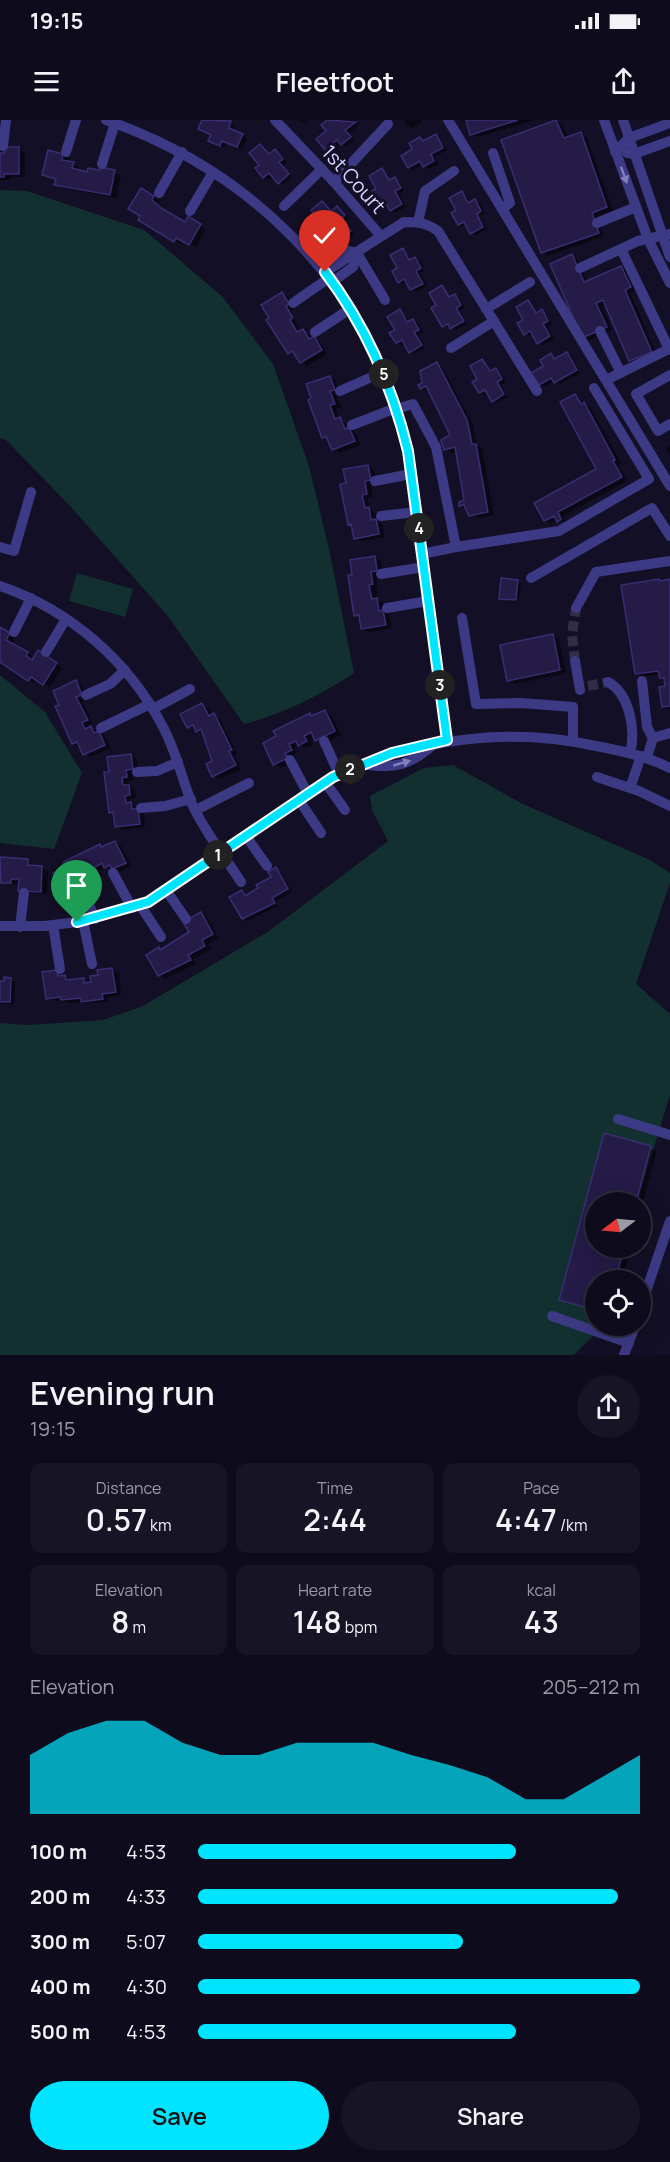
<!DOCTYPE html>
<html lang="en">
<head>
<meta charset="utf-8">
<style>
	body { margin:0; font-family:Manrope,sans-serif; background:#171425; color:#f1f3f6; height:100vh; display:flex; flex-direction:column; font-size:22px; white-space:nowrap }
	* { box-sizing:border-box; margin:0 }
	p { font-size:20px; color:#9b9ba3 }
	.icon { flex:none; width:33px; height:33px; fill:none; stroke:currentColor; stroke-width:2; stroke-linecap:round; stroke-linejoin:round }
	.map { position:relative; height:1235px; overflow:hidden }
	.details { display:flex; flex-direction:column; background:#0e0b1c; flex:1 }
	.details>* { flex:none }
	.needle { width:39px; rotate:254deg }
	.fabs { position:absolute; left:585px; top:1072px; display:grid; gap:12px }
	.fabs a { display:grid; place-items:center; width:66px; height:66px; border-radius:50%; background:#0e0b1c; box-shadow:0 6px 24px #0002,0 0 0 2px #2e2b3b; font-size:30px }
	.pin { position:absolute; display:grid; place-items:center; width:51px; height:51px; color:#fff; margin:-62px -26px; border-radius:50% 50% 50% 0; rotate:-45deg; box-shadow:0 0 6px #0007 }
	.pin .icon { rotate:45deg }
	.km { position:absolute; width:30px; height:30px; margin:-15px; border-radius:50%; background:#222; color:#fff; font-size:16px; line-height:30px; text-align:center }
	.round { display:grid; place-items:center; flex:none; width:63px; height:63px; border-radius:32px; background:#171425 }
	.summary { display:flex; align-items:center; justify-content:space-between; height:102px; padding:0 30px }
	h1 { font-size:33px; font-weight:600; line-height:45px }
	.figures { display:grid; grid-template-columns:repeat(3,1fr); gap:9px; height:102px; padding:6px 30px }
	.figures div { display:grid; align-content:center; border-radius:12px; background:#171425; text-align:center }
	.figures b { font-size:30px; font-weight:600 }
	.figures small { font-size:16px; font-weight:400 }
	.figures p { font-size:16px }
	.chart { height:168px; padding:12px 30px }
	.chart p { display:flex; justify-content:space-between }
	.chart svg { width:100%; height:108px; margin-top:6px; fill:#00e5ff; opacity:.7 }
	.primary-button { display:flex; gap:12px; margin-top:auto; padding:12px 30px }
	.primary-button a { flex:1; height:69px; border-radius:36px; background:#00e5ff; color:#111; font-size:24px; font-weight:600; line-height:69px; text-align:center }
	.primary-button a+a { background:#171425; color:#f1f3f6 }
	ul { padding:0 30px; list-style:none; font-size:20px }
	li { display:grid; grid-template-columns:96px 72px 1fr; align-items:center; height:45px }
	li i { height:15px; border-radius:8px; background:#00e5ff }
	.status { display:flex; justify-content:space-between; align-items:center; height:42px; padding:0 30px; background:#0e0b1c; direction:ltr }
	.status svg { height:16px; fill:currentColor }
	header { display:flex; justify-content:space-between; align-items:center; height:78px; padding:0 30px; background:#0e0b1c; font-size:27px; font-weight:600 }
	.map>svg:first-child { display:block }
	.green { fill:#12302f }
	.shadow { fill:#0007; fill-rule:evenodd }
	.building { fill:#241b47; stroke:#3b2d73; stroke-width:1.5 }
	.lines { fill:none; stroke-linecap:round; stroke-linejoin:round }
	.minor-tunnel { stroke:#312d47; stroke-width:10; stroke-dasharray:10 5; stroke-linecap:butt }
	.minor { stroke:#3d3a85; stroke-width:10 }
	.oneway { fill:#837fbc }
	.route-casing { stroke:#fff; stroke-width:12 }
	.route { stroke:#00e5ff; stroke-width:8 }
	.labels { text-anchor:middle; dominant-baseline:central; stroke-width:6; stroke-linejoin:round; paint-order:stroke }
	.street-label { font-size:20px; fill:#d9d4ff; stroke:#130f26 }
</style>
</head>
<body>
<div class="status"><b>19:15</b><svg viewBox="0 0 49 12"><path d="M0 12V9h3v3zM5 12V6h3v6zM10 12V3h3v9zM15 12V0h3v12zM26 1h20v11H26zM47 4h2v5h-2z"/></svg></div>
<header><svg class="icon" aria-label="menu" viewBox="0 0 24 24"><path d="M4 6h16M4 12h16M4 18h16"/></svg>Fleetfoot<svg class="icon" aria-label="share" viewBox="0 0 24 24"><path d="M12 15V3M7 8l5-5 5 5M5 13v7h14v-7"/></svg></header>
<div class="map">
<svg width="670" height="1235" viewBox="0 0 670 1235">
	<rect width="100%" height="100%" fill="#130f26"/>
	<g class="green">
		<path d="M0,70L27,71L144,110L222,176L273,244L309,346L329,429L354,553C321,575 283,594 244,604L167,495L70,386L6,320L0,318Z"/>
		<polygon points="77,453 133,469 125,497 69,481"/>
		<polygon points="0,555 45,592 82,653 54,729 0,723"/>
		<polygon points="453,645 523,684 650,740 670,753 670,763 636,864 670,894 670,975 637,1083 596,1083 597,1212 574,1235 0,1235 0,903 28,905 103,900 143,886 269,811 388,721 372,690 370,676 424,648"/>
	</g>
	<g class="shadow">
		<polygon points="204,0 218,4 220,0 225,0 235,5 233,11 247,18 242,29 227,22 225,28 215,23 213,15 200,9"/>
		<polygon points="298,0 309,0 304,4"/>
		<polygon points="330,0 356,0 359,5 349,13 354,20 346,26 341,23 331,32 318,19 328,11 324,5"/>
		<polygon points="403,0 421,0 422,2 411,9"/>
		<polygon points="467,0 535,0 478,17 471,14"/>
		<polygon points="557,1 563,5 568,18 580,14 587,18 613,91 597,96 604,116 548,136 542,132 502,21"/>
		<polygon points="436,16 447,30 434,37 438,44 429,49 423,44 413,50 409,47 420,19 425,21"/>
		<polygon points="260,26 271,35 275,31 280,34 287,42 283,46 292,57 283,65 273,56 269,60 264,57 257,49 261,45"/>
		<polygon points="19,29 25,33 25,57 10,57 10,60 0,60 0,35"/>
		<polygon points="63,35 69,39 68,43 79,47 78,51 101,52 102,49 121,55 116,78 62,68 56,64 57,60 44,55"/>
		<polygon points="382,50 391,61 395,59 399,61 404,71 399,74 406,87 395,93 386,82 383,84 378,82"/>
		<polygon points="141,70 160,81 157,84 168,93 185,104 188,98 206,109 196,127 183,120 181,124 140,99"/>
		<polygon points="462,72 471,83 475,81 480,84 485,94 480,96 487,109 476,115 467,105 463,106 459,104"/>
		<polygon points="322,82 332,92 337,87 342,90 349,98 344,102 354,114 345,122 335,113 331,117 326,114"/>
		<polygon points="403,130 411,141 415,139 420,141 425,151 420,153 427,166 416,172 408,162 403,164 399,161"/>
		<polygon points="572,136 578,140 587,162 621,147 628,151 636,171 630,173 657,235 637,244 630,240 606,184 602,186 612,210 589,220 583,217"/>
		<polygon points="442,167 451,178 455,176 459,178 465,188 460,191 467,204 456,210 443,206 438,186"/>
		<polygon points="282,174 288,177 295,188 291,190 300,212 303,211 320,222 327,234 307,246 297,236 289,233"/>
		<polygon points="528,182 538,193 542,191 546,194 552,204 547,206 554,219 543,225 533,214 530,216 525,213"/>
		<polygon points="400,191 410,202 413,200 418,203 423,212 418,215 425,228 414,234 405,223 402,225 397,222"/>
		<polygon points="567,233 571,236 580,253 560,264 554,261 544,267 540,264 551,235 557,239"/>
		<polygon points="482,240 492,251 496,249 500,252 506,262 501,265 508,277 497,283 488,273 484,275 480,272"/>
		<polygon points="437,244 443,248 473,305 477,326 482,329 494,395 477,398 461,385 466,380 457,331 452,333 445,329 452,315 430,271 421,268"/>
		<polygon points="330,257 336,261 340,273 336,275 341,287 336,289 339,298 356,313 360,325 339,333 323,317"/>
		<polygon points="575,275 591,288 621,343 618,345 627,361 563,396 567,403 558,400 551,404 545,400 598,349"/>
		<polygon points="670,325 670,336 666,328"/>
		<polygon points="368,346 374,350 377,363 371,364 373,377 368,378 370,390 375,393 377,401 382,404 385,417 362,421 356,418 353,406 350,404 347,364"/>
		<polygon points="375,437 381,441 383,454 377,455 377,480 383,483 385,492 389,495 392,508 369,512 363,508 361,498 356,495 354,456"/>
		<polygon points="502,459 521,463 519,481 500,478"/>
		<polygon points="659,460 670,461 670,590 663,586 667,567 662,554 643,557 637,553"/>
		<path d="M0,508L15,518L11,525L35,538L45,536L62,548L50,567L37,559L35,563L0,540ZM20,531L34,539V542L18,533Z"/>
		<polygon points="553,516 559,519 566,553 515,564 508,560"/>
		<polygon points="76,562 82,566 88,578 82,581 93,603 88,606 105,616 111,628 90,637 73,623 61,586"/>
		<polygon points="202,585 209,589 212,596 220,599 237,634 234,635 241,649 220,659 213,656 213,642 205,615 189,607 182,595"/>
		<polygon points="325,592 331,595 341,615 323,624 315,617 310,619 313,625 305,628 300,625 294,628 297,633 290,637 293,642 281,648 275,644 265,623"/>
		<polygon points="131,636 137,639 139,652 132,653 133,661 128,661 129,667 135,670 136,678 130,679 131,684 144,694 145,707 123,710 116,706 115,695 110,692 111,653"/>
		<polygon points="115,722 121,726 131,746 120,752 106,747 100,750 102,755 84,759 86,763 80,766 83,772 71,778 65,775 100,726 103,728"/>
		<polygon points="0,739 27,740 34,747 48,751 47,774 26,773 20,766 3,762 0,759"/>
		<polygon points="276,749 280,752 292,772 276,781 278,786 247,801 243,798 242,771 247,776 273,757"/>
		<polygon points="201,794 207,797 218,818 208,824 211,829 193,839 196,844 165,859 159,855 159,829 161,831 191,813"/>
		<polygon points="112,850 119,853 121,875 108,877 109,882 69,883 47,878 57,851 71,860 83,860 90,864"/>
		<polygon points="11,859 15,862 14,884 0,884 0,862"/>
		<polygon points="605,1015 657,1031 640,1091 640,1083 596,1083 596,1128 631,1128 622,1161 596,1161 596,1191 560,1179"/>
	</g>
	<g class="building">
		<polygon points="202,0 231,1 229,8 243,14 237,27 222,21 220,26 208,21 211,15 198,9"/>
		<polygon points="327,0 356,2 345,10 351,17 341,25 337,20 325,30 316,19 326,11 321,5"/>
		<polygon points="466,0 518,0 470,15"/>
		<polygon points="556,0 564,18 581,12 607,87 592,93 599,113 541,133 501,20"/>
		<polygon points="436,14 443,28 431,34 434,41 423,47 420,41 408,48 401,36 412,29 409,23 420,17 423,21"/>
		<polygon points="260,24 269,34 275,29 283,39 279,42 289,54 278,64 269,53 263,58 255,48 259,45 249,33"/>
		<polygon points="4,27 19,27 19,54 4,54 4,57 0,57 0,33 4,33"/>
		<polygon points="48,30 63,34 62,40 74,42 72,48 87,52 88,48 100,50 101,47 115,50 110,75 54,65 56,59 42,55"/>
		<polygon points="382,48 389,60 395,57 401,68 395,71 402,84 390,91 383,79 377,83 371,71 376,69 369,56"/>
		<polygon points="141,68 154,76 152,80 161,88 185,102 188,96 201,104 189,125 176,118 174,122 138,100 140,96 128,89"/>
		<polygon points="462,71 468,83 475,79 481,91 477,94 483,107 470,114 464,102 458,105 451,93 456,90 449,78"/>
		<polygon points="322,81 331,91 337,86 345,95 341,99 351,111 340,120 331,110 325,115 317,105 321,102 311,90"/>
		<polygon points="403,128 409,140 415,137 421,148 416,151 423,164 410,170 404,159 398,163 392,151 397,148 390,135"/>
		<polygon points="572,134 584,162 621,146 631,167 625,170 652,232 629,241 603,180 596,183 607,207 582,218 550,144"/>
		<polygon points="442,165 449,177 455,174 461,185 456,188 464,201 450,209 448,204 442,207 431,188 436,185 429,173"/>
		<polygon points="282,172 289,184 286,186 293,198 290,200 297,212 303,209 309,219 314,216 322,230 300,243 292,231 288,234 266,200 269,198 261,185"/>
		<polygon points="528,180 536,193 542,189 548,201 543,204 550,216 537,224 530,211 524,215 517,203 523,200 516,187"/>
		<polygon points="400,189 407,202 413,199 419,210 414,212 422,225 409,233 402,220 396,223 389,213 395,210 387,197"/>
		<polygon points="567,232 577,250 554,263 551,258 539,265 531,253 543,246 540,240 551,233 554,239"/>
		<polygon points="482,239 490,251 496,248 502,259 497,262 504,274 492,282 485,270 479,273 472,262 477,259 470,246"/>
		<polygon points="437,242 467,300 472,324 476,324 488,392 469,396 464,385 459,386 459,382 464,380 455,327 444,330 441,320 450,315 426,266 420,269 418,265 422,263 420,251"/>
		<polygon points="330,256 335,270 330,271 335,284 330,285 335,299 340,297 345,309 349,307 355,321 332,330 326,317 322,318 308,280 311,278 306,264"/>
		<polygon points="575,274 581,284 584,282 615,340 613,341 622,357 558,392 561,399 557,402 554,396 544,401 534,383 596,349 560,282"/>
		<polygon points="368,345 371,360 365,361 367,374 362,375 365,388 369,387 371,400 376,399 379,414 354,419 351,404 348,405 340,364 346,363 343,349"/>
		<polygon points="375,436 377,451 371,452 373,464 369,465 372,479 377,478 379,491 383,490 386,505 361,509 359,495 354,496 348,455 352,455 350,440"/>
		<polygon points="501,458 518,460 516,480 499,479"/>
		<polygon points="659,459 660,461 670,459 670,586 662,587 659,567 665,566 664,558 660,558 658,551 635,554 621,465"/>
		<polygon points="0,507 10,513 6,520 28,532 26,536 32,540 38,530 57,543 43,565 31,557 28,561 0,542"/>
		<polygon points="553,514 560,550 507,561 500,525"/>
		<polygon points="76,560 82,575 76,577 88,600 82,602 85,609 91,606 94,613 99,611 105,625 83,635 77,622 72,624 55,586 59,585 53,571"/>
		<polygon points="202,583 209,596 214,593 232,630 229,631 236,645 212,657 206,644 212,641 201,609 196,612 193,605 187,608 180,594"/>
		<polygon points="325,590 335,611 315,621 311,612 304,616 307,621 298,626 296,621 289,624 292,630 285,633 288,638 273,645 263,623 276,616 273,611 310,593 311,596"/>
		<polygon points="131,634 133,649 126,650 127,657 122,658 123,665 129,665 130,675 125,676 126,683 131,682 132,689 138,689 140,704 115,707 113,692 109,693 104,652 109,652 107,637"/>
		<polygon points="115,721 126,743 112,749 110,745 104,748 102,743 95,747 97,751 88,756 86,752 79,755 81,760 75,763 78,769 64,776 53,753 65,747 63,742 100,724 101,727"/>
		<polygon points="0,737 28,739 28,745 42,746 41,772 18,771 19,759 11,759 11,763 1,763"/>
		<polygon points="276,747 288,769 272,778 275,783 242,799 229,777 242,770 245,776 258,768 256,765 271,757 268,752"/>
		<polygon points="201,792 213,814 202,820 205,826 188,835 191,840 158,856 146,835 159,827 160,830 189,812 183,802"/>
		<polygon points="112,848 116,872 102,874 103,879 81,882 81,878 61,880 60,877 46,879 42,852 57,850 58,856 65,855 66,860 84,858 84,863 91,862 90,856 98,855 97,850"/>
		<polygon points="4,857 11,858 10,882 0,882 0,861 4,861"/>
		<polygon points="604,1013 651,1026 636,1083 596,1083 596,1128 624,1128 615,1161 596,1161 596,1190 559,1180"/>
	</g>
	<g class="lines">
		<g class="minor-tunnel">
			<polyline points="575,541 572,514 576,488"/>
			<polyline points="588,566 608,562"/>
		</g>
		<g class="minor">
			<path d="M106,0C249,50 361,159 402,307C413,344 415,384 421,423C430,489 438,555 447,620"/>
			<polyline points="275,0 334,62 380,115"/>
			<polyline points="448,0 670,366"/>
			<polyline points="604,0 648,119 670,163"/>
			<polyline points="623,0 670,137"/>
			<polyline points="3,26 6,0"/>
			<polyline points="66,32 76,0"/>
			<polyline points="615,32 629,18 670,3"/>
			<polyline points="493,33 510,83 502,89"/>
			<polyline points="627,33 634,34 670,21"/>
			<polyline points="102,44 115,3"/>
			<polyline points="334,62 388,4"/>
			<polyline points="159,73 182,32"/>
			<polyline points="284,86 322,49"/>
			<polyline points="190,91 213,52"/>
			<polyline points="418,102 425,71 454,51"/>
			<polyline points="597,103 636,87"/>
			<polyline points="357,133 385,180"/>
			<polyline points="320,147 343,130 357,133"/>
			<polyline points="580,148 638,121 670,114"/>
			<path d="M325,152L404,102C418,102 427,103 438,111L537,271"/>
			<polyline points="332,162 353,147 357,133"/>
			<polyline points="293,183 329,158"/>
			<polyline points="486,189 530,162"/>
			<polyline points="600,211 621,253"/>
			<polyline points="315,212 350,189"/>
			<polyline points="451,228 494,201"/>
			<polyline points="670,255 636,274 658,311 670,304"/>
			<polyline points="606,260 669,229 621,129"/>
			<polyline points="340,271 383,252"/>
			<polyline points="396,289 413,284 436,327 456,427 422,434"/>
			<polyline points="352,305 396,288"/>
			<polyline points="375,361 411,354"/>
			<polyline points="381,396 416,392"/>
			<polyline points="0,427 14,431 31,372"/>
			<polyline points="456,427 559,411 649,359 594,268"/>
			<polyline points="381,454 424,447"/>
			<polyline points="531,458 652,388 670,416"/>
			<path d="M0,466C70,490 129,541 163,607C176,631 182,659 192,684C204,711 225,737 241,762"/>
			<polyline points="387,488 428,481"/>
			<polyline points="576,488 596,452 670,441"/>
			<polyline points="462,498 476,584 521,583 573,587 573,621"/>
			<polyline points="14,512 31,478"/>
			<polyline points="46,532 66,499"/>
			<polyline points="575,541 580,570"/>
			<polyline points="642,561 647,607 653,618"/>
			<path d="M608,562C630,574 636,611 630,633"/>
			<polyline points="86,575 110,564 125,550"/>
			<polyline points="153,589 190,569"/>
			<polyline points="101,608 150,584"/>
			<polyline points="324,621 339,654"/>
			<polyline points="647,637 653,618 670,613"/>
			<polyline points="290,640 308,674"/>
			<path d="M363,644C394,650 411,645 435,623"/>
			<polyline points="137,652 157,651 178,642"/>
			<polyline points="597,657 639,671 670,686"/>
			<polyline points="325,662 345,690"/>
			<polyline points="630,668 641,636"/>
			<polyline points="299,680 321,713"/>
			<polyline points="141,688 165,686 191,679"/>
			<polyline points="196,690 249,663"/>
			<polyline points="246,716 267,746"/>
			<polyline points="113,753 132,788"/>
			<polyline points="83,769 95,799"/>
			<polyline points="166,770 186,799"/>
			<polyline points="140,785 161,817"/>
			<polyline points="83,801 92,844"/>
			<polyline points="53,805 60,849"/>
			<path d="M0,806H45L77,802L149,782L333,657C418,619 505,606 596,626C622,631 646,636 670,648"/>
			<polyline points="20,807 24,773"/>
			<polyline points="618,999 670,1015"/>
			<polyline points="640,1189 670,1101"/>
			<polyline points="552,1196 629,1223"/>
			<polyline points="624,1235 635,1206"/>
		</g>
	</g>
	<defs><path id="oneway-solid" d="M-6-.8H1V-3.2L6.5 0L1 3.2V.8H-6Z" transform="scale(1.5)"/></defs>
	<g class="oneway">
		<use href="#oneway-solid" transform="translate(624 55) rotate(70)"/>
		<use href="#oneway-solid" transform="translate(402 643) rotate(-16)"/>
	</g>
	<g class="lines">
		<g class="route-casing">
			<path id="route" d="M77,802L148,782L333,657L392,633L447,620L408,331C392,266 366,206 325,152"/>
		</g>
		<use href="#route" class="route"/>
	</g>
	<g class="labels">
		<g class="street-label">
			<text transform="translate(354 59) rotate(48)">1st Court</text>
		</g>
	</g>
</svg>
<div class="fabs">
<a><svg class="needle" viewBox="-14 -14 28 28"><path d="M0-13l5 13h-10z" fill="#e53935"/><path d="M0 13l5-13h-10z" fill="#9b9ba3"/></svg></a>
<a><svg class="icon" aria-label="locate" viewBox="0 0 24 24"><circle cx="12" cy="12" r="6"/><path d="M12 2v4M12 18v4M2 12h4M18 12h4"/></svg></a>
</div>
<div class="pin" style="left:77px;top:802px;background:#1e9e55"><svg class="icon" aria-label="arrive" viewBox="0 0 24 24"><path d="M6 21V4h12l-3 4 3 4H6"/></svg></div>
<div class="pin" style="left:325px;top:152px;background:#d93025"><svg class="icon" aria-label="check" viewBox="0 0 24 24"><path d="M5 12l5 5 9-10"/></svg></div>
<b class="km" style="left:218px;top:735px">1</b>
<b class="km" style="left:350px;top:649px">2</b>
<b class="km" style="left:440px;top:565px">3</b>
<b class="km" style="left:419px;top:408px">4</b>
<b class="km" style="left:384px;top:254px">5</b>
</div>
<section class="details">
<div class="summary"><div><h1>Evening run</h1><p>19:15</p></div><a class="round"><svg class="icon" aria-label="share" viewBox="0 0 24 24"><path d="M12 15V3M7 8l5-5 5 5M5 13v7h14v-7"/></svg></a></div>
<div class="figures">
<div><p>Distance</p><b>0.57<small> km</small></b></div>
<div><p>Time</p><b>2:44</b></div>
<div><p>Pace</p><b>4:47<small> /km</small></b></div>
</div>
<div class="figures">
<div><p>Elevation</p><b>8<small> m</small></b></div>
<div><p>Heart rate</p><b>148<small> bpm</small></b></div>
<div><p>kcal</p><b>43</b></div>
</div>
<div class="chart"><p><span>Elevation</span>205–212 m</p>
<svg viewBox="0 0 160 44" preserveAspectRatio="none"><path d="M0 44V20L10 11L20 6L30 6L40 15L50 20L60 20L70 15L80 15L90 15L100 20L110 24L120 29L130 38L140 38L150 29L160 20V44z"/></svg>
</div>
<ul>
<li><b>100 m</b>4:53<i style="width:72%"></i></li>
<li><b>200 m</b>4:33<i style="width:95%"></i></li>
<li><b>300 m</b>5:07<i style="width:60%"></i></li>
<li><b>400 m</b>4:30<i style="width:100%"></i></li>
<li><b>500 m</b>4:53<i style="width:72%"></i></li>
</ul>
<div class="primary-button"><a>Save</a><a>Share</a></div>
</section>
</body>
</html>
